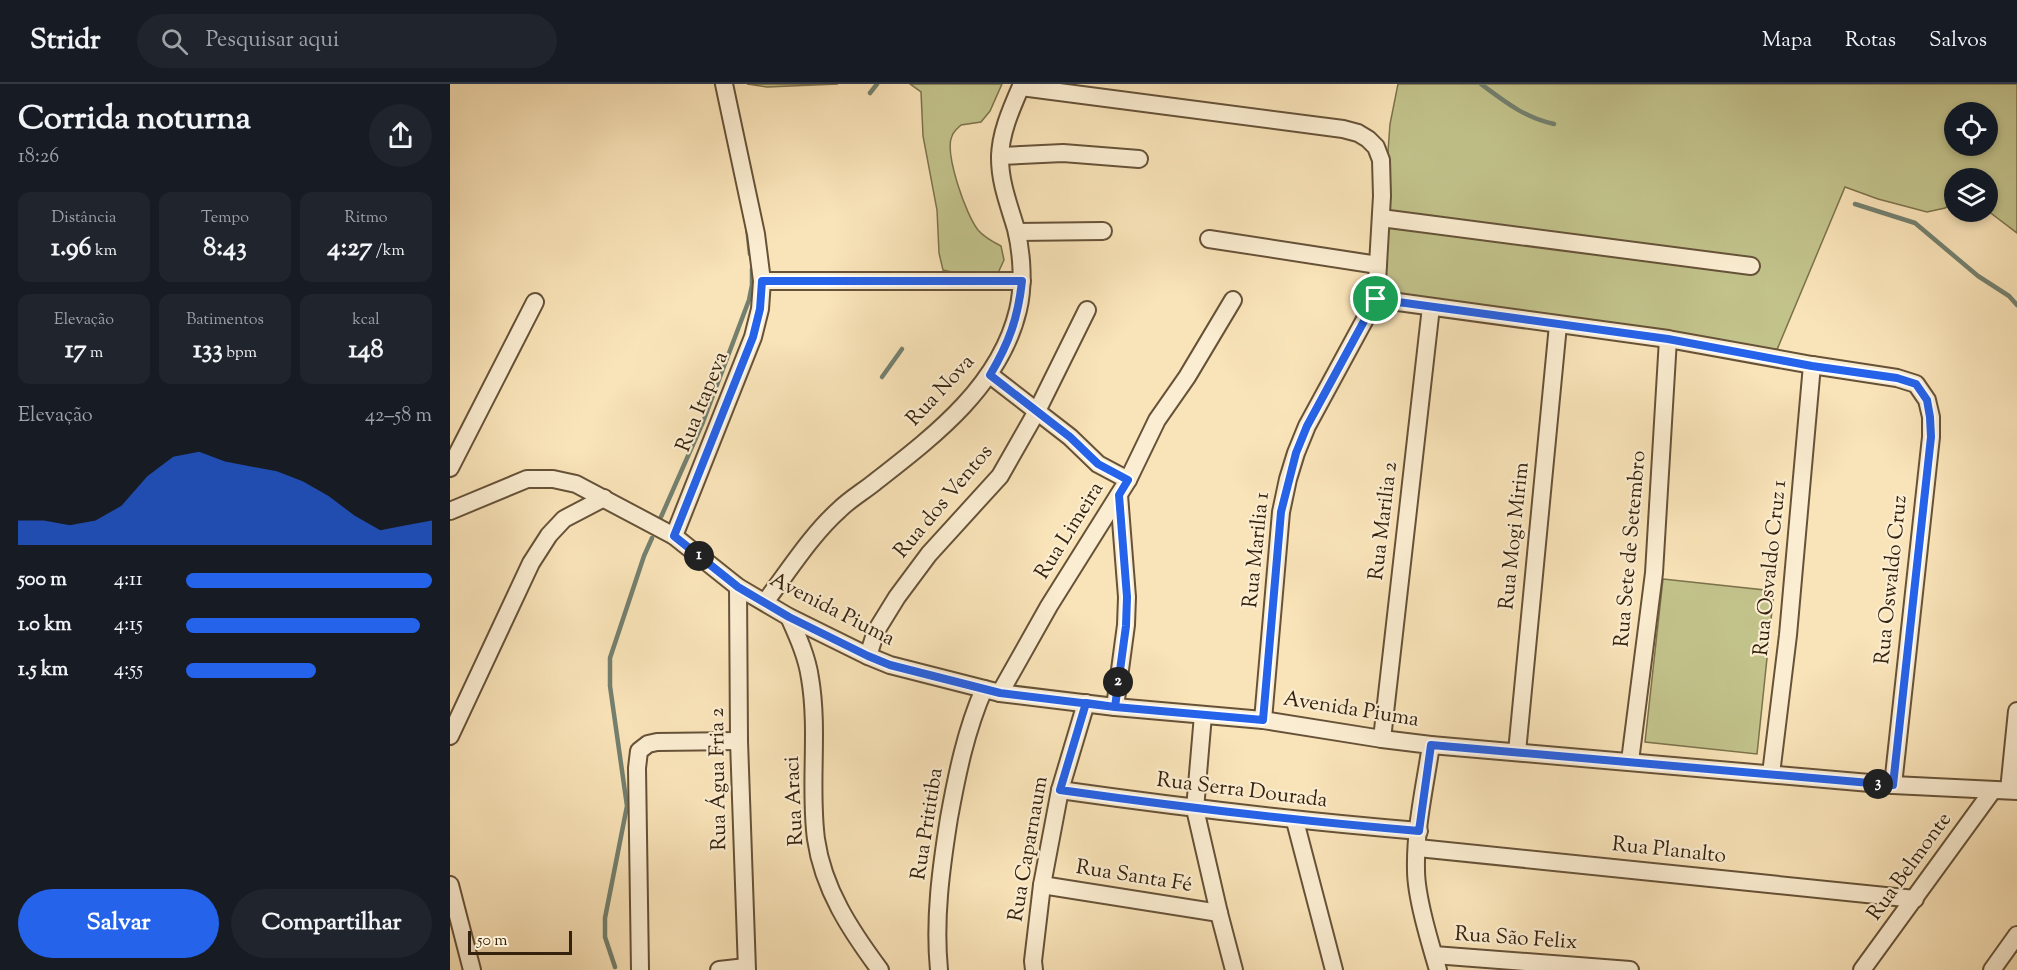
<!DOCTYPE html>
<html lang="pt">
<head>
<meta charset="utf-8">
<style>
	body { margin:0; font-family:"Sorts Mill Goudy",serif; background:#20242c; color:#f1f3f6; height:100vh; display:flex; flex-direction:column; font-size:22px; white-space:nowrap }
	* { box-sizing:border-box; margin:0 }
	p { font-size:20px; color:#9ea1a6 }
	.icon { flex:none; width:33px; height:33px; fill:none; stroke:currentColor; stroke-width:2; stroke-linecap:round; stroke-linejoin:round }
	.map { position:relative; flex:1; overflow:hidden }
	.sheet { display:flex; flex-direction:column; background:#171b24; width:450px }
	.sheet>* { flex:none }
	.fabs { position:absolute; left:1494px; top:18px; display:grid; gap:12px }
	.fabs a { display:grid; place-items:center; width:54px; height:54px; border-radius:50%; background:#171b24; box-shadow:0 3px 9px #0003; font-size:30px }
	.scale { position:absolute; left:18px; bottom:15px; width:104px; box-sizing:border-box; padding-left:6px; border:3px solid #35220e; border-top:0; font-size:16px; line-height:21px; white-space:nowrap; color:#35220e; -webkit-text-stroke:4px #fbedd1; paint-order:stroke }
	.pin { position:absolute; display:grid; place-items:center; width:51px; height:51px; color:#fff; margin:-26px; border:3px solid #fff; border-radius:50%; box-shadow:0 2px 6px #0007 }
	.km { position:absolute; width:30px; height:30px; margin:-15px; border-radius:50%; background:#222; color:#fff; font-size:16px; line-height:30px; text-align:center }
	.round { display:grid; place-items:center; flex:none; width:63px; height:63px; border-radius:32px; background:#20242c }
	.overview { display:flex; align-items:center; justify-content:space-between; height:102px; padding:0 18px }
	h1 { font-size:33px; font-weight:800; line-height:45px }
	.metrics { display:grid; grid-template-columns:repeat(3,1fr); gap:9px; height:102px; padding:6px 18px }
	.metrics div { display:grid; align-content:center; border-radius:12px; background:#20242c; text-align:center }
	.metrics b { font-size:26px; font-weight:800 }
	.metrics small { font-size:16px; font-weight:400 }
	.metrics p { font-size:16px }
	.chart { height:168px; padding:12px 18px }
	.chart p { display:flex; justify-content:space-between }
	.chart svg { width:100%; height:108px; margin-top:6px; fill:#2563eb; opacity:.7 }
	.primary-button { display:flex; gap:12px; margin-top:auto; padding:12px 18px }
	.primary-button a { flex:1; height:69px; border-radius:36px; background:#2563eb; color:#fff; font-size:24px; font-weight:800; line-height:69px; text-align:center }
	.primary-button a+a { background:#20242c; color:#f1f3f6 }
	ul { padding:0 18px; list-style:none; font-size:20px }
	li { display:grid; grid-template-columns:96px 72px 1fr; align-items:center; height:45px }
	li i { height:15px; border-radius:8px; background:#2563eb }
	header { display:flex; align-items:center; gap:36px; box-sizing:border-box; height:84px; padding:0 30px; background:#171b24; border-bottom:2px solid #363941 }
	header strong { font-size:28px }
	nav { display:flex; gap:33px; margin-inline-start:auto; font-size:21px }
	.search { width:420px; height:54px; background:#20242c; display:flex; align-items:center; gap:15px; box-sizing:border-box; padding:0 21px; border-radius:33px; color:#9ea1a6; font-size:22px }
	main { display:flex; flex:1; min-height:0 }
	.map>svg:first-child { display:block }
	.green { fill:#c2c28b; stroke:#7c724c; stroke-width:1.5; fill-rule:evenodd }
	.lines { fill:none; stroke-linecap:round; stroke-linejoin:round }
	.stream { stroke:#74806f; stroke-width:4.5 }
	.minor-casing { stroke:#665238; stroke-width:20 }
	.minor { stroke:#fbedd1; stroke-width:16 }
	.route-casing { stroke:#fff; stroke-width:12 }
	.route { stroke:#2563eb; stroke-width:8 }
	.labels { text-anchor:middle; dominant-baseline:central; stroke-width:4.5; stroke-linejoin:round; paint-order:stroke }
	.street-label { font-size:21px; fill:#35220e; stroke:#fbedd1 }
</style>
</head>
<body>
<header>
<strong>Stridr</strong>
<div class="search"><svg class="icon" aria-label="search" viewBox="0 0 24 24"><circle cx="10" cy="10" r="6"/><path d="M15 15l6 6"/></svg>Pesquisar aqui</div>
<nav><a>Mapa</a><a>Rotas</a><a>Salvos</a></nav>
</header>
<main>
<section class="sheet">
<div class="overview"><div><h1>Corrida noturna</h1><p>18:26</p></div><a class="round"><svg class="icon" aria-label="share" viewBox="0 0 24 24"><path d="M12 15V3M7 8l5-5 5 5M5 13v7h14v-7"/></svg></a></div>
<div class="metrics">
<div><p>Distância</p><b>1.96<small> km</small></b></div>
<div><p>Tempo</p><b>8:43</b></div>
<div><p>Ritmo</p><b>4:27<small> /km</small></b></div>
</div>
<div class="metrics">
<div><p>Elevação</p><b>17<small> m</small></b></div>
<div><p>Batimentos</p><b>133<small> bpm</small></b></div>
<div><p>kcal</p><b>148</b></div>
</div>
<div class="chart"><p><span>Elevação</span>42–58 m</p>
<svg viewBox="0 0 160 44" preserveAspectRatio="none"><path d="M0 44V34L10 34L20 36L30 34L40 28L50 16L60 8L70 6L80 10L90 12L100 14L110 18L120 24L130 32L140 38L150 36L160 34V44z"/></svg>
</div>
<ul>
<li><b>500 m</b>4:11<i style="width:100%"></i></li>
<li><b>1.0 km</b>4:15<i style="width:95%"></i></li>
<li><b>1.5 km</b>4:55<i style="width:53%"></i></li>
</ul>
<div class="primary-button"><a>Salvar</a><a>Compartilhar</a></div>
</section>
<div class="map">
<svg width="1567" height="886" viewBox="0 0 1567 886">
	<rect width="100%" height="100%" fill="#f9e3b8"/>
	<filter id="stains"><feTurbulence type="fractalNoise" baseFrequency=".00333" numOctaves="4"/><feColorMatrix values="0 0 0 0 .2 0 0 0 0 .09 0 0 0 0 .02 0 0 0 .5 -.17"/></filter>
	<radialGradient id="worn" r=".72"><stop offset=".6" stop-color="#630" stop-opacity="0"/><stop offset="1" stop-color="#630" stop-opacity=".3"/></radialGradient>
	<g class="green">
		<polygon points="297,0 388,0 317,3"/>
		<path d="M460,0H552L540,27L531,38L511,41C508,44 503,48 502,52C494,69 516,131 528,146C534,153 543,158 551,162L554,176L548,189H506L493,186L489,169L487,126L473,52L471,8Z"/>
		<path d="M948,0H1567V149L1538,127V94H1504V119L1495,124L1477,128L1428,115L1395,103L1321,280L1114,243L927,218L940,40ZM1504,28H1538V62H1504Z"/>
		<polygon points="1213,495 1324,507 1307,670 1195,658"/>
	</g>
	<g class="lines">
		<g class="stream">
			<path d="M1031,0C1054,17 1075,34 1104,40"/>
			<polyline points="420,9 427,0"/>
			<polyline points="1405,120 1465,139 1528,192 1559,212 1567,221"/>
			<polyline points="297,143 300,170"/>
			<polyline points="432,293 452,265"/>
			<polyline points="211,433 253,338 299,216 302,201 302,185"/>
			<polyline points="165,883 155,853 155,834 177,722 160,602 160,574 194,472 202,454"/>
		</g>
		<g class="minor-casing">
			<g id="minor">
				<polyline points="571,3 893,45 908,49 918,55 926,63 931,76 932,112 926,215 857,342 846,369 838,395 831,428 813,636"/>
				<polyline points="550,72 613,69 689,75"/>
				<polyline points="931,134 1301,182"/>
				<polyline points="567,148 653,147"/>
				<polyline points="759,155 928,181"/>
				<polyline points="312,197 572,197"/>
				<polyline points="926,215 1218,255 1362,281 1447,294 1466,300 1477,316 1481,333 1481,353 1443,701"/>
				<polyline points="540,291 620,353 648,380 678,396"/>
				<polyline points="0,384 85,218"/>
				<polyline points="0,427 77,395 103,395 126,400 224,452 288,503 339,533 418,572 440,581 550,609 665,623 813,636 932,655 981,661 1443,701 1567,707"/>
				<polyline points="224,452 303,253 310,225 312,197 306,150 274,0"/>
				<polyline points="288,503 289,657 297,886"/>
				<path d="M315,518C338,488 361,451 389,426C400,415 414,407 425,398C484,352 550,302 568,226C574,201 572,170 566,145C559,121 550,99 550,74C550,49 562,23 572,0"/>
				<path d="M339,533C348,553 357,573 360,594C369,647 359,702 366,755C373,805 401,847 430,886"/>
				<polyline points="418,572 426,547 447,513 479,470 550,392 587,327 637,226"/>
				<polyline points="550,609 599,522 678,396 707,336 737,293 783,216"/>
				<polyline points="665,623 676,541 677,513 669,411"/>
				<polyline points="753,631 745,725 769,829 784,886"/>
				<polyline points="0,652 81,479 99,451 114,435 154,414"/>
				<polyline points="932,655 981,223"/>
				<path d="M981,661C975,702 965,744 966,786C966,813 980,859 988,886"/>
				<polyline points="1067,668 1108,241"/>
				<polyline points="1180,677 1204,489 1218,255"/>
				<polyline points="1321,690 1338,551 1362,281"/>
				<path d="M610,706C730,723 849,737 969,747"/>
				<polyline points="1559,706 1567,627"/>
				<polyline points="845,737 884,886"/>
				<polyline points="968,764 1465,815"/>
				<polyline points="0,801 22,886"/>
				<polyline points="592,801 769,829"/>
				<polyline points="984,871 1180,886"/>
				<polyline points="190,886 187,684 189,667 198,660 207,658 289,657"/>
				<polyline points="269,886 296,883"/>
				<path d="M489,886C484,835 491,784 499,734C507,690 516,646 534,605"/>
				<polyline points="584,886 583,877 592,801 610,706 636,619"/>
				<polyline points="1412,886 1543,706"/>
				<polyline points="1542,886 1567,851"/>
			</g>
		</g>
		<use href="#minor" class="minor"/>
	</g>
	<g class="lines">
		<g class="route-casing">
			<path id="route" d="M926,215L857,342L846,369L831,428L813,636L665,623L550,609L440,581L418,572L339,533L288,503L224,452L303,253L310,225L312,197H572C568,234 559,259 540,291L620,353L648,380L678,396L669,411L677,513L676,542L665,623L636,619L610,706C730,723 848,737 969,747L981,661L1443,701L1481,353L1480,333L1477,316L1466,300L1447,294L1362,282L1218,255L926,215"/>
		</g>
		<use href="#route" class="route"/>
	</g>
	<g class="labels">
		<g class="street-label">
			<text transform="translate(491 307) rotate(-47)">Rua Nova</text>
			<text transform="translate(253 318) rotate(-68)">Rua Itapeva</text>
			<text transform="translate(494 418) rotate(-50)">Rua dos Ventos</text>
			<text transform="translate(934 437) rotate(-83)">Rua Marilia 2</text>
			<text transform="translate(620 447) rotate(-58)">Rua Limeira</text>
			<text transform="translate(1065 452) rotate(-84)">Rua Mogi Mirim</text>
			<text transform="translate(1181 465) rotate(-85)">Rua Sete de Setembro</text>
			<text transform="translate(807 466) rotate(-84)">Rua Marilia 1</text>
			<text transform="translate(1321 484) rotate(-84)">Rua Osvaldo Cruz 1</text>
			<text transform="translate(1442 496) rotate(-84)">Rua Oswaldo Cruz</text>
			<text transform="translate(382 526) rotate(27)">Avenida Piuma</text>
			<text transform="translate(901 626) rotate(9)">Avenida Piuma</text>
			<text transform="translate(269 695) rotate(-91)">Rua Água Fria 2</text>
			<text transform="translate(792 707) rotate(7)">Rua Serra Dourada</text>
			<text transform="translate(345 717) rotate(-93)">Rua Araci</text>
			<text transform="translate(478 740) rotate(-81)">Rua Prititiba</text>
			<text transform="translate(579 765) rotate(-80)">Rua Caparnaum</text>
			<text transform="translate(1219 767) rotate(6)">Rua Planalto</text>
			<text transform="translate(1460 783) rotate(-54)">Rua Belmonte</text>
			<text transform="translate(684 793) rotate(9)">Rua Santa Fé</text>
			<text transform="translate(1066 855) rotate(4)">Rua São Felix</text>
		</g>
	</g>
	<rect width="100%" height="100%" filter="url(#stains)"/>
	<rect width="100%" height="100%" fill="url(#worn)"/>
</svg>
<div class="fabs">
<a><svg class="icon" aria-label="locate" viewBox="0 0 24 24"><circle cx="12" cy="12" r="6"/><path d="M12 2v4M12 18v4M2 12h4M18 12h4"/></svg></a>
<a><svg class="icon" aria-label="layers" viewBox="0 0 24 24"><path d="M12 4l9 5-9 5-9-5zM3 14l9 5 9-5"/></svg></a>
</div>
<div class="scale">50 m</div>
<div class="pin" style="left:926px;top:215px;background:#1e9e55"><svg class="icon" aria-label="arrive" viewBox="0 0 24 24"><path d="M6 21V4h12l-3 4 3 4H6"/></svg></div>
<b class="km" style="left:249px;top:472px">1</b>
<b class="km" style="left:668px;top:598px">2</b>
<b class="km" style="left:1428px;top:700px">3</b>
</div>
</main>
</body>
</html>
